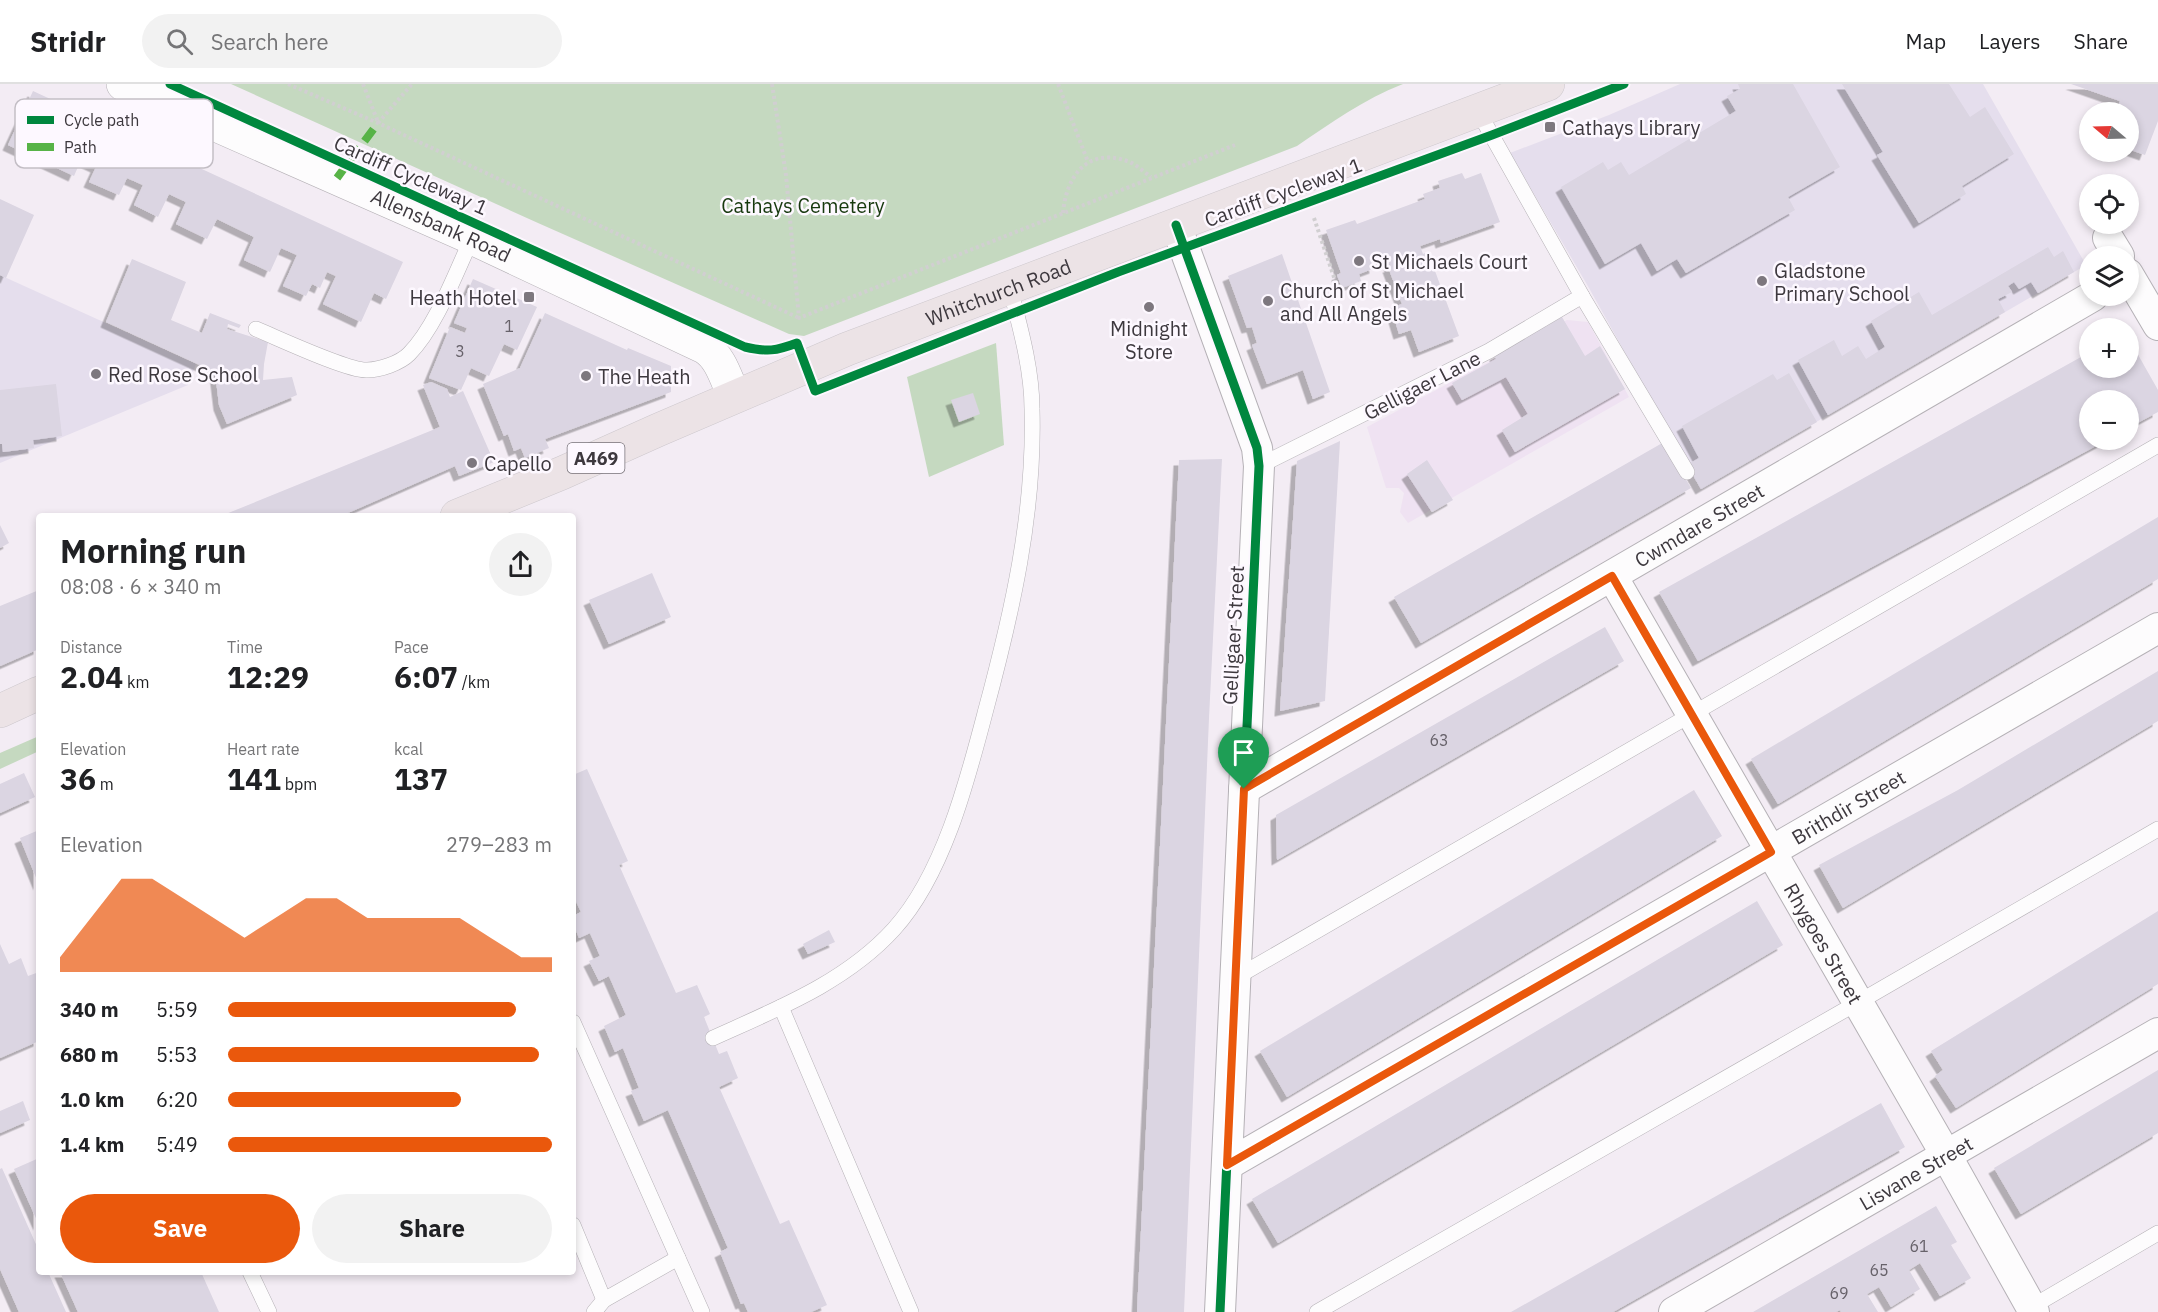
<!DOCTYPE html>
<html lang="en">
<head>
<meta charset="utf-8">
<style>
	body { margin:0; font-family:"IBM Plex Sans",sans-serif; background:#f2f2f2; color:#202124; height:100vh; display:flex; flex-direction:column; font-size:22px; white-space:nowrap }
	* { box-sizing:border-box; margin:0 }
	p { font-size:20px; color:#757577 }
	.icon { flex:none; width:33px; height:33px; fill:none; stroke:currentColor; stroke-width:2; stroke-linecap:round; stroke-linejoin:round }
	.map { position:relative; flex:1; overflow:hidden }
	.side { position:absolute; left:36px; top:429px; width:540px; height:762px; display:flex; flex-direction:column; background:#fff; border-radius:6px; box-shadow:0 3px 9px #0003 }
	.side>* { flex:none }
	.needle { width:39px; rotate:289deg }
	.controls { position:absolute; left:2079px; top:18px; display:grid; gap:12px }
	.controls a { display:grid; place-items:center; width:60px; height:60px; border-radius:50%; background:#fff; box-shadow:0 3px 9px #0003; font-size:30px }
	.pin { position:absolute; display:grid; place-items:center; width:51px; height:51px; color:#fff; margin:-62px -26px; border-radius:50% 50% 50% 0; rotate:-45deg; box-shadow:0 0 6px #0007 }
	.pin .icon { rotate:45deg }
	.round { display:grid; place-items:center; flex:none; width:63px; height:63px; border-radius:32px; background:#f2f2f2 }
	.summary { display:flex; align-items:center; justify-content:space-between; height:102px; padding:0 24px }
	h1 { font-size:33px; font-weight:700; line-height:45px }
	.metrics { display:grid; grid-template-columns:repeat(3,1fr); gap:9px; height:102px; padding:6px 24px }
	.metrics div { display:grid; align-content:center }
	.metrics b { font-size:30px; font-weight:700 }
	.metrics small { font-size:16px; font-weight:400 }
	.metrics p { font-size:16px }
	.chart { height:168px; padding:12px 24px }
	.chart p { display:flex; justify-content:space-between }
	.chart svg { width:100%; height:108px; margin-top:6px; fill:#ea580c; opacity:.7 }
	.cta { display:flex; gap:12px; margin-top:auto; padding:12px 24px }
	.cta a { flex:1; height:69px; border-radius:36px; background:#ea580c; color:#fff; font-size:24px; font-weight:700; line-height:69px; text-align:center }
	.cta a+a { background:#f2f2f2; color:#202124 }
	ul { padding:0 24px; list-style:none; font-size:20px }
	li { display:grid; grid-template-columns:96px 72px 1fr; align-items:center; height:45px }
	li i { height:15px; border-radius:8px; background:#ea580c }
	header { display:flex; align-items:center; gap:36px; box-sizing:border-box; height:84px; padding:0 30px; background:#fff; border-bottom:2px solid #e0e0e0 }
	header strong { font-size:28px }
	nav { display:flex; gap:33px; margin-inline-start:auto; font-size:21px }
	.search { width:420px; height:54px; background:#f2f2f2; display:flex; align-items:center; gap:15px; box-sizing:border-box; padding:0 21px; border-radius:33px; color:#757577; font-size:22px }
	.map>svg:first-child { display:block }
	.built { fill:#efe2f2 }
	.education { fill:#e5deed }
	.green { fill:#c5d9c0 }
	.building { fill:#dbd5e2; filter:url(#shadow) }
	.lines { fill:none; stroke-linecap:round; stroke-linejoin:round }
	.lane-casing { stroke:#b5b1b6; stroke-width:16 }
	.street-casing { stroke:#b5b1b6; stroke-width:32 }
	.secondary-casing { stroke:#b5b1b6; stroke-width:34 }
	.primary-casing { stroke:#cdc8cd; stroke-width:34 }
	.path { stroke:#d1cfd1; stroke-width:4; stroke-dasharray:3 3; stroke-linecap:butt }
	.lane { stroke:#fdfcfd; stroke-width:15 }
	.street { stroke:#fdfcfd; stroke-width:30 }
	.secondary { stroke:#fdfcfd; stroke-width:33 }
	.primary { stroke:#ece3e6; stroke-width:33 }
	.quiet { stroke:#57b347; stroke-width:8; stroke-dasharray:15 8; stroke-linecap:butt }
	.cycleway-casing { stroke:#fdf8ff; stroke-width:13 }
	.cycleway { stroke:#00873e; stroke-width:9 }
	.route-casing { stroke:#fff; stroke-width:12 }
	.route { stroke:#ea580c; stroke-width:8 }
	.poi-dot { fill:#7d777e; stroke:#fdf8ff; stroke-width:2 }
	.labels { text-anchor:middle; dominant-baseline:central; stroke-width:5; stroke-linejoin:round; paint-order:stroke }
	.number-label { font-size:16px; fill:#67626a }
	.shield { fill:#fdf8ff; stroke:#777278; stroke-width:1.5 }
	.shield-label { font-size:18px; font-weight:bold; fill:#3d383e }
	.poi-label { font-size:20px; fill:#3d383e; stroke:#fdf8ff; text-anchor:start }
	.street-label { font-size:20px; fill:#3d383e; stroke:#fdf8ff }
	.park-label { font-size:20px; fill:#17390e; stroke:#fdf8ff }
	.key { fill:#fdf8ff; stroke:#c3bec5; stroke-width:1.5 }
	.key-label { font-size:16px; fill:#3d383e }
</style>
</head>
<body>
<header>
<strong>Stridr</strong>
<div class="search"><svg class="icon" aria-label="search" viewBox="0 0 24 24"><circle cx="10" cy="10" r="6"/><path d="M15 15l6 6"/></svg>Search here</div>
<nav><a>Map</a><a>Layers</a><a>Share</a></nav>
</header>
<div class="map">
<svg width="2158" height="1228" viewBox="0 0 2158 1228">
	<defs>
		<filter id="shadow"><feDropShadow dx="-5.5" dy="5.5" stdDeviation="0" flood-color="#0004"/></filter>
	</defs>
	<rect width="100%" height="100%" fill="#f3ecf4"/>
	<polygon class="built" points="1567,236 1588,238 1629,313 1408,439 1400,428 1404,409 1399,404 1386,404 1367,343"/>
	<g class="education">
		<polygon points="1680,0 1983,0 2086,181 1701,405 1589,204 1510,69 1609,31"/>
		<polygon points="0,191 196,280 188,301 0,379"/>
	</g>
	<g class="green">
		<path d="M231,0H1403C1364,15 1331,39 1297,62L804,252L789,250L538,139Z"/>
		<polygon points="996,259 1004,361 929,393 907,293"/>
		<polygon points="39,652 39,667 0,685 0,669"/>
	</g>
	<g class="building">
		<polygon points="1738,0 1793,0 1840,83 1788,113 1795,126 1686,189 1677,175 1657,187 1641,159 1605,180 1561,103 1603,78 1608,86 1621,78 1629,91 1736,27 1727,12 1740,5"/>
		<polygon points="1842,0 1949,0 1970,33 1985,23 2014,70 1962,102 1966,110 1919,139 1877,71 1883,68"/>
		<polygon points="2071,0 2158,0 2158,37 2145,71 2128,65 2128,28 2116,28 2120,17"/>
		<polygon points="33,7 403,178 386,215 374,209 361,238 323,220 336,192 327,188 320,204 312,200 306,212 283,202 297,171 281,164 270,188 244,176 254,153 217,135 207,155 176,140 186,118 169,110 158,133 134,121 143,101 127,94 119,111 89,98 96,83 81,76 74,92 8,61"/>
		<polygon points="1462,89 1465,95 1481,89 1500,138 1441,159 1440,155 1420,162 1423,170 1428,168 1459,252 1419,268 1411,246 1399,250 1391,224 1402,220 1388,183 1390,183 1388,175 1374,179 1375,184 1359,190 1361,197 1342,204 1337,191 1341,189 1326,146 1355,136 1357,140 1425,115 1423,110 1440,104 1438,97"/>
		<polygon points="0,115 34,131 6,194 0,191"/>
		<polygon points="2048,163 2054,173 2063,167 2074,188 2038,209 2031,198 2019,205 2014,198 2008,202 2012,208 1998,215 2005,228 1828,331 1798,276 1834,256 1842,272 1858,262 1866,275 1885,263 1871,237 1919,208 1932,231"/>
		<polygon points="1282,170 1330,308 1313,315 1303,286 1267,300 1252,261 1257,259 1252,243 1247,244 1228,192"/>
		<polygon points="132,175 186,198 171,236 202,249 210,229 241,241 239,244 228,240 227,245 268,258 264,280 263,296 292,293 297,311 227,340 219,321 215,288 106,238"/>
		<polygon points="473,195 537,223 517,266 504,260 489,292 471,284 461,306 429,294 450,243 465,249 467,244 454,239"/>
		<polygon points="545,229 627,266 628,264 671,282 671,308 545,355 549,364 525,374 521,364 514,367 508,350 504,352 483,300 520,284"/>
		<polygon points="1562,233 1585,272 1600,262 1625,305 1515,368 1502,346 1528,330 1506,293 1462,316 1452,299 1496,275 1495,271"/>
		<polygon points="2128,253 2158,306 2158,328 2128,344 2128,316 2090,316 2090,356 2107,356 1698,577 1659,508 2090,268 2090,284 2128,284"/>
		<polygon points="1789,289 1817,338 1701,405 1687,381 1699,374 1682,342 1773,290 1777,296"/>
		<polygon points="431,298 447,305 450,313 463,307 494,378 459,392 455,382 341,432 221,432 440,343 423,301"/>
		<polygon points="56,300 62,352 33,356 34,364 3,368 2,360 0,360 0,306"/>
		<polygon points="973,309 980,330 959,338 951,316"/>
		<polygon points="1340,357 1325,617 1280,627 1297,377"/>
		<polygon points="1664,358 1691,404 1421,559 1394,513"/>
		<polygon points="1222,375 1209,634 1184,1228 1137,1228 1179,376"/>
		<polygon points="1427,376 1453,416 1432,428 1407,390"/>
		<polygon points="2158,433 2158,495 1778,720 1751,675"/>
		<polygon points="0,441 9,459 0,464"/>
		<polygon points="652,489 671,533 609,560 589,516"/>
		<polygon points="39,506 39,565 0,582 0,522"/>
		<polygon points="1605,543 1624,577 1277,776 1276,731"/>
		<polygon points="2158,587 2158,637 1843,824 1819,781 1958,706"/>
		<polygon points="587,685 628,777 619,781 676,909 697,901 710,930 704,933 719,970 727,967 738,994 719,1003 780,1140 789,1136 827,1221 811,1228 748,1228 744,1219 741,1220 720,1168 728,1164 668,1026 644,1037 631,1007 639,1004 623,964 615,968 604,942 626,931 609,892 599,897 589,877 600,872 590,849 579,854 573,839 573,832 581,828 573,811 573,691"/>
		<polygon points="24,689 35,713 0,729 0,700"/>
		<polygon points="1694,706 1722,752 1287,1013 1260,967"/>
		<polygon points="39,746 39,801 20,754"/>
		<polygon points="1757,817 1783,861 1278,1159 1252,1115"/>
		<polygon points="2158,827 2158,900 1956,1024 1935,992 1943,986 1931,967"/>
		<polygon points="829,846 835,858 808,870 803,860"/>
		<polygon points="0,860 9,880 21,874 28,892 39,888 39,957 0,974"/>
		<polygon points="2158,986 2158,1049 2021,1130 1994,1084"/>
		<polygon points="23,1017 30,1036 0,1049 0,1027"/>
		<polygon points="1881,1019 1905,1063 1613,1228 1511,1228"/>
		<polygon points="39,1074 39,1141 14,1085"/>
		<polygon points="2,1084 39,1167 39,1188 48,1188 66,1228 19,1228 0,1185 0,1085"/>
		<polygon points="1936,1122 1957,1158 1951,1161 1971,1194 1956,1203 1940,1212 1920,1179 1909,1186 1920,1205 1891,1223 1879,1203 1867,1210 1878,1228 1841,1228 1840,1226 1836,1228 1753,1228"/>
		<polygon points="60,1188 201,1188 219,1228 78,1228"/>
	</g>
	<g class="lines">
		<g class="lane-casing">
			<g id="lane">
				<polyline points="1582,212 1687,388"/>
				<path d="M256,245C278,254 348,287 367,286C380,286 400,279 409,270C436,243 456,188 472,154"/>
				<polyline points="1259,382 1489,267 1582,212 1478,27"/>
				<polyline points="1235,894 2158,361"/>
				<polyline points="781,923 911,1228"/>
				<polyline points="573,938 702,1228"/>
				<path d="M713,954C777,925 846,898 894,845C943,791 967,698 985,629C1012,529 1035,429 1032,325C1032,285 1020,243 1010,204"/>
				<polyline points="573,1141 604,1216 678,1174"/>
				<polyline points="250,1188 269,1228"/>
				<polyline points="2028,1225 2158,1149"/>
				<polyline points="594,1228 604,1216"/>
				<polyline points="1317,1228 1857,919 2158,745"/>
			</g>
		</g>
		<g class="street-casing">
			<g id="street">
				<polyline points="1176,141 1257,364 1259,382 1220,1228"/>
				<polyline points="2108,154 2119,172"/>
				<polyline points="2128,190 2158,241"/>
				<path id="s1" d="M1612,492L1946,1071L2034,1228"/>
				<path id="s2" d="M1244,705L2093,212"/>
				<path id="s3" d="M1227,1081L2158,544"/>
				<path id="s4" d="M1674,1228L2158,949"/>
			</g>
		</g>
		<g class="secondary-casing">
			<g id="secondary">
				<path id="s5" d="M123,0L472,154L704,263C721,273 726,295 734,312"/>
			</g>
		</g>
		<g class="primary-casing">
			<g id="primary">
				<path id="s6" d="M457,432L562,389L658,346L847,265L1548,0"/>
				<polyline points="0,627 39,609"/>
			</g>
		</g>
		<g class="path">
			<polyline points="288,0 378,39 799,234"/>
			<polyline points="363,0 378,38"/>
			<polyline points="772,0 786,91 799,234 1235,61"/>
			<polyline points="1058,0 1088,78"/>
			<polyline points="378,39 412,0"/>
			<path d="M1063,129C1066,93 1087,63 1127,77C1136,80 1144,88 1151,93"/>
			<polyline points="1314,134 1340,211"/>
		</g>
		<use href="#lane" class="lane"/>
		<use href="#street" class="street"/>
		<use href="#secondary" class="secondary"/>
		<use href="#primary" class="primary"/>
		<polyline class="quiet" points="337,94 378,39"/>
		<g class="cycleway-casing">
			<g id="cycleway">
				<path d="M170,0L745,263C767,268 776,267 797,259L815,307L1118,188L1492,51L1624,0"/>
				<polyline points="1176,141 1257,364 1259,382 1220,1228"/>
			</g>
		</g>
		<use href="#cycleway" class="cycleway"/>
	</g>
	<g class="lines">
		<g class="route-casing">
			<polygon id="route" points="1612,492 1771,768 1227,1081 1244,705"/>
		</g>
		<use href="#route" class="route"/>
	</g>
	<g class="poi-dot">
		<rect x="1544" y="37" width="12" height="12" rx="3"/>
		<circle cx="1359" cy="177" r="6"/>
		<circle cx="1762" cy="197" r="6"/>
		<rect x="523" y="207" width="12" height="12" rx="3"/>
		<circle cx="1268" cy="217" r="6"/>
		<circle cx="1149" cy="223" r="6"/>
		<circle cx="96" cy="290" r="6"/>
		<circle cx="586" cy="292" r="6"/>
		<circle cx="472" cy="379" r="6"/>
	</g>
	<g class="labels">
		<g class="number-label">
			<text x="509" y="242">1</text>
			<text x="460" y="267">3</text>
			<text x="1439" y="656">63</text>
			<text x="1919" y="1162">61</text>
			<text x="1879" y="1186">65</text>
			<text x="1839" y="1209">69</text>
		</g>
		<rect class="shield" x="567.5" y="359" width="57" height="30" rx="4.5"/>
		<g class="shield-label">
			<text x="596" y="374">A469</text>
		</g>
		<g class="poi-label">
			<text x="1562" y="43">Cathays Library</text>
			<text x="1371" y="177">St Michaels Court</text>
			<text x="1774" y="186">Gladstone<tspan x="1774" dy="23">Primary School</tspan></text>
			<text x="1280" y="206">Church of St Michael<tspan x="1280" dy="23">and All Angels</tspan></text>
			<text x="517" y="213" text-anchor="end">Heath Hotel</text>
			<text x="1149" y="244" text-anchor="middle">Midnight<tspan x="1149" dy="23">Store</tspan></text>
			<text x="108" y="290">Red Rose School</text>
			<text x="598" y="292">The Heath</text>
			<text x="484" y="379">Capello</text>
		</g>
		<g class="street-label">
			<text transform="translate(411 91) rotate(24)">Cardiff Cycleway 1</text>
			<text transform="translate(1283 108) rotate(-20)">Cardiff Cycleway 1</text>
			<text stroke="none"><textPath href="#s5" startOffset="348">Allensbank Road</textPath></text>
			<text stroke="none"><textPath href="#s6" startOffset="586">Whitchurch Road</textPath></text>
			<text transform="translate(1422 301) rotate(-27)">Gelligaer Lane</text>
			<text stroke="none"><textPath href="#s2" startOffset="526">Cwmdare Street</textPath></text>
			<text transform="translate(1233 551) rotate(-87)">Gelligaer Street</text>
			<text stroke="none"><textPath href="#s3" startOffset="717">Brithdir Street</textPath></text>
			<text stroke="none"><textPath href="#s1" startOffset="424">Rhygoes Street</textPath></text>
			<text stroke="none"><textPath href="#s4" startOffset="279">Lisvane Street</textPath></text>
		</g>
		<g class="park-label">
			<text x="803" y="121">Cathays Cemetery</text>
		</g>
	</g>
	<rect x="15" y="15" width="198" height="69" rx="9" class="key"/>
	<rect x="27" y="32" width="27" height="8" fill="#00873e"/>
	<rect x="27" y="59" width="27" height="8" fill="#57b347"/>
	<g class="key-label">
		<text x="64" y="42">Cycle path</text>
		<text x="64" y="69">Path</text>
	</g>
</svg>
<div class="controls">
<a><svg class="needle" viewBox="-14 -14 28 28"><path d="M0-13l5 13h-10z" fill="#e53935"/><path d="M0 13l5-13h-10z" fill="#757577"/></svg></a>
<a><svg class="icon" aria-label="locate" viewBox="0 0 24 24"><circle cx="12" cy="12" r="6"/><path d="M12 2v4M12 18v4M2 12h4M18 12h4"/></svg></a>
<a><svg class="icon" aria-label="layers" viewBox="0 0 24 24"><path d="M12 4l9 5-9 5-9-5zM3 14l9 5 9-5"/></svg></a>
<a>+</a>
<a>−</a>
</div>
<div class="pin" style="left:1244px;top:705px;background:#1e9e55"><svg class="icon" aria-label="arrive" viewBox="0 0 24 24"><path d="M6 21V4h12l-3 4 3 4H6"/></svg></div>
<section class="side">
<div class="summary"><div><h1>Morning run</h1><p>08:08 · 6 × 340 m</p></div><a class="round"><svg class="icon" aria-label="share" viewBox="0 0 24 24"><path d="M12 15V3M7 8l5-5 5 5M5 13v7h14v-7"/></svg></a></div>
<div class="metrics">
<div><p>Distance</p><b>2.04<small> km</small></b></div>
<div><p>Time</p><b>12:29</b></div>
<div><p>Pace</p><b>6:07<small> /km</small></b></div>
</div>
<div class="metrics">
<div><p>Elevation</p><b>36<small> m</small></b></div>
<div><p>Heart rate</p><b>141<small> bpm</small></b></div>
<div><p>kcal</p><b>137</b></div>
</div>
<div class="chart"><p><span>Elevation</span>279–283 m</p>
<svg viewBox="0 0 160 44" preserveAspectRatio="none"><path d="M0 44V38L10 22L20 6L30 6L40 14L50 22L60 30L70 22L80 14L90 14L100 22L110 22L120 22L130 22L140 30L150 38L160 38V44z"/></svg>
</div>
<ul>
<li><b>340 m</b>5:59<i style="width:89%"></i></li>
<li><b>680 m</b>5:53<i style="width:96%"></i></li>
<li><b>1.0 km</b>6:20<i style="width:72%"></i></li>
<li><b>1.4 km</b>5:49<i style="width:100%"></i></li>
</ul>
<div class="cta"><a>Save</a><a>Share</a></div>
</section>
</div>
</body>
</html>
